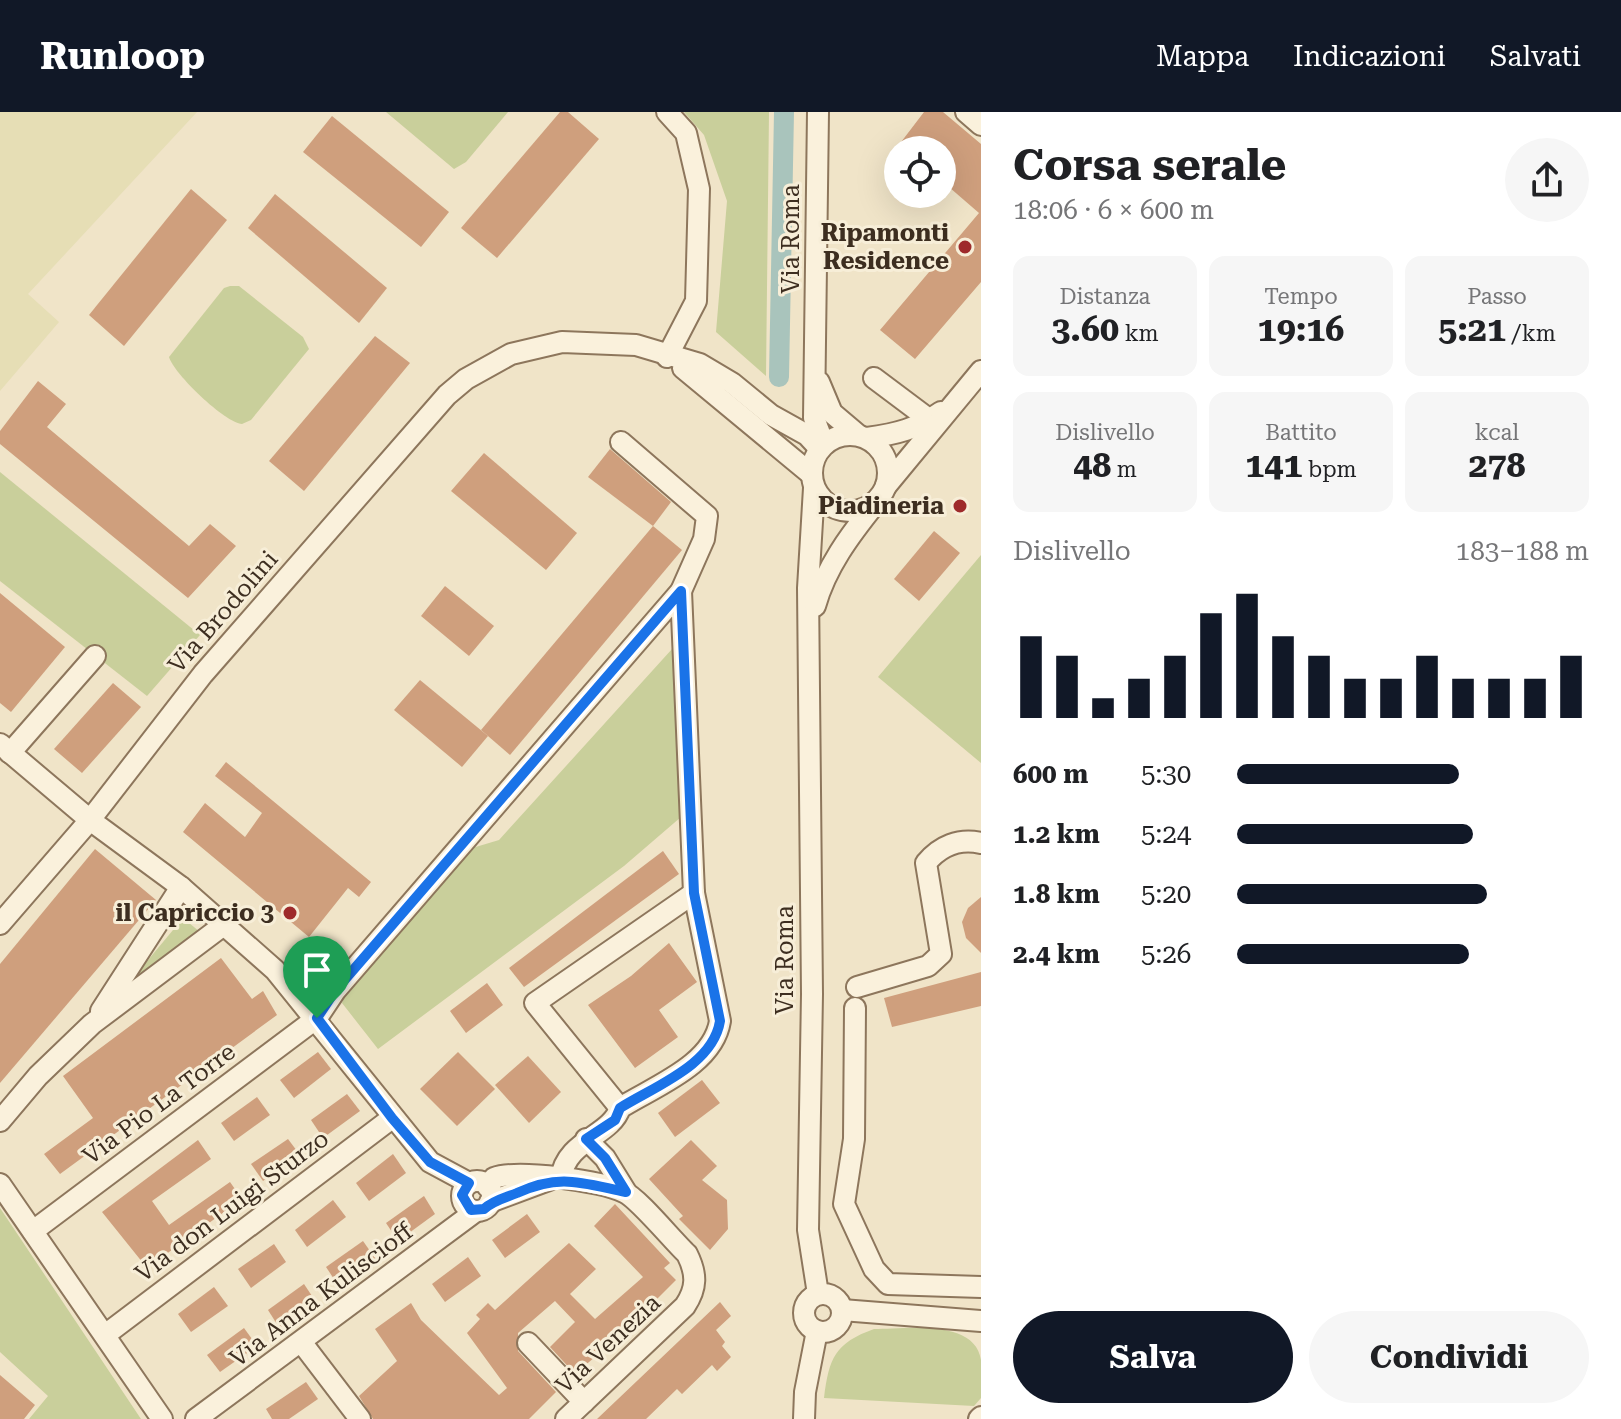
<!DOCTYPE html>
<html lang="it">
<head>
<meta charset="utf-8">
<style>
	body { margin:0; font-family:"Roboto Serif",serif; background:#f6f6f6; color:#202124; height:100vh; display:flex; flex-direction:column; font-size:30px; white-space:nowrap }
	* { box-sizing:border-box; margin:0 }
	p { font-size:26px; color:#757577 }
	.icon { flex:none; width:44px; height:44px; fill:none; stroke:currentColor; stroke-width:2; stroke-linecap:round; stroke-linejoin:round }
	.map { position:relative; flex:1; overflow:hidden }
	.drawer { display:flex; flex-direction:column; background:#fff; width:640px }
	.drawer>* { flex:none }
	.controls { position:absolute; left:884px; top:24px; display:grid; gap:16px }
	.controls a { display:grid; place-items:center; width:72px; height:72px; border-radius:50%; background:#fff; box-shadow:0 8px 32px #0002; font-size:40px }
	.pin { position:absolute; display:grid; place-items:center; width:68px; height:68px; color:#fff; margin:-82px -34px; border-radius:50% 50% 50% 0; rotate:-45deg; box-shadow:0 0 8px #0007 }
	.pin .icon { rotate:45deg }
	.round { display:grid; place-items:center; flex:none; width:84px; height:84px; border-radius:42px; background:#f6f6f6 }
	.summary { display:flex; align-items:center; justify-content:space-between; height:136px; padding:0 32px }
	h1 { font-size:44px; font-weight:700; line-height:60px }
	.metrics { display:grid; grid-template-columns:repeat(3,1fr); gap:12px; height:136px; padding:8px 32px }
	.metrics div { display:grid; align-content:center; border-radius:16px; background:#f6f6f6; text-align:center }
	.metrics b { font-size:34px; font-weight:700 }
	.metrics small { font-size:22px; font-weight:400 }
	.metrics p { font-size:22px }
	.chart { height:224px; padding:16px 32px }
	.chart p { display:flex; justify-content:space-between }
	.chart svg { width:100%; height:144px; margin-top:8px; stroke:#111827; stroke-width:6 }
	.button { display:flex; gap:16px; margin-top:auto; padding:16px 32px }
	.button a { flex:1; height:92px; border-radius:48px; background:#111827; color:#fff; font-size:32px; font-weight:700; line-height:92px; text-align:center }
	.button a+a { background:#f6f6f6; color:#202124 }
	ul { padding:0 32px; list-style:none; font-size:26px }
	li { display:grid; grid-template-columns:128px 96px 1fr; align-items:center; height:60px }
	li i { height:20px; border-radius:10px; background:#111827 }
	header { display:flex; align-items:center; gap:48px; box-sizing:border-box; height:112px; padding:0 40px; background:#111827; color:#fff }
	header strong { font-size:38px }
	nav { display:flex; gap:44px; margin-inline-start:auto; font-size:28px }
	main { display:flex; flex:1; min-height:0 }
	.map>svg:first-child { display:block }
	.farmland { fill:#e6deb5 }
	.green { fill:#c9cf9b }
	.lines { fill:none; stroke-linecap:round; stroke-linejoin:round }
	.canal { stroke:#a9c4bc; stroke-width:20 }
	.building { fill:#cf9f7d }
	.minor-casing { stroke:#8d765c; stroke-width:24 }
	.minor { stroke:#faf1dc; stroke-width:20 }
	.route-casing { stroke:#fff; stroke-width:16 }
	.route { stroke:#1a73e8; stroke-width:10 }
	.poi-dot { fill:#9e2a2b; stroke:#f7eed8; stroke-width:3 }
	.labels { text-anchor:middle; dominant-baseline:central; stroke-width:6; stroke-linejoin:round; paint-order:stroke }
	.poi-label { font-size:24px; font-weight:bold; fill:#3d2e20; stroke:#f7eed8; text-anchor:end }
	.street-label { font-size:24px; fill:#3d2e20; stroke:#f7eed8 }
</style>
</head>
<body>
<header>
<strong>Runloop</strong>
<nav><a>Mappa</a><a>Indicazioni</a><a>Salvati</a></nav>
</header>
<main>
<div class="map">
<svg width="981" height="1307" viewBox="0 0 981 1307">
	<rect width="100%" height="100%" fill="#f0e4c8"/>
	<polygon class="farmland" points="0,0 197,0 28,182 59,210 0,279"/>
	<g class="green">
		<polygon points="386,0 508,0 466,50 454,57"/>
		<polygon points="684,0 769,0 766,264 716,220 727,89 704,23"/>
		<path d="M230,174H239L303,225L309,237L251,308L242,312C225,311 174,262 169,245L224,176Z"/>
		<polygon points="0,360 200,523 147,584 0,469"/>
		<polygon points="981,443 981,651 878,565"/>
		<polygon points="672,537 681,705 624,754 378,937 342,891 347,878 469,737 499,728"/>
		<polygon points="183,806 200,820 119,883"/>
		<polygon points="0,1096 141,1307 29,1307 48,1284 0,1240"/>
		<path d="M874,1217C904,1217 975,1206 981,1248C981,1260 981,1274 981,1286L974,1294L824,1286C829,1246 835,1231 874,1217Z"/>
	</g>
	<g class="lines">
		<polyline class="canal" points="779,265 784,0"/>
	</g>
	<g class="building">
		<polygon points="560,0 568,0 599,27 497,146 461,116"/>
		<polygon points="924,0 943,0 981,32 981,170 915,247 880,218 979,101 942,69 942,38 895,38"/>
		<polygon points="332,4 449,100 421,135 303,40"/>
		<polygon points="191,77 227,108 124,234 89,203"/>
		<polygon points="275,82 387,176 359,211 248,116"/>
		<polygon points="375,224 410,251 304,379 269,349"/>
		<polygon points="38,269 66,292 47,315 189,434 210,412 236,434 188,486 0,332 0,319"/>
		<polygon points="610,337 671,390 653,414 588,365"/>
		<polygon points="484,341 577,421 546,458 451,379"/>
		<polygon points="653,414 682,438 510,643 481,618"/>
		<polygon points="934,419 960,441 919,489 894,467"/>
		<polygon points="445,474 494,514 469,544 421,504"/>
		<polygon points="0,481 65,535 11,600 0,591"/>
		<polygon points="420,568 488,624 462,655 394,598"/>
		<polygon points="113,571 141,595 82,661 54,637"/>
		<polygon points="226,650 371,770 359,785 348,776 309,825 183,720 205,691 245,725 262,701 215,664"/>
		<polygon points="95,737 156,788 0,971 0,852"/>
		<polygon points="663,739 679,762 524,875 509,856"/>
		<polygon points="981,785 981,841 966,826 962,810 968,796"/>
		<polygon points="669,831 697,870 659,898 678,925 635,956 588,893 631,864"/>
		<polygon points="221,846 252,887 263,879 277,903 60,1062 44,1042 93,1006 63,964"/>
		<polygon points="981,860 981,894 892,915 884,886"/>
		<polygon points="487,871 503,893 466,921 450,899"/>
		<polygon points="318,940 331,957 294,986 280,968"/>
		<polygon points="458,940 495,977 457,1014 420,977"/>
		<polygon points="528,944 561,980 529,1011 495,973"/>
		<polygon points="702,968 720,991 675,1025 658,1001"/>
		<polygon points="347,982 360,999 323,1026 311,1008"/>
		<polygon points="257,985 270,1003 234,1029 221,1011"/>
		<polygon points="288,1027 300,1043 263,1069 251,1052"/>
		<polygon points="198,1028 211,1047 152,1089 169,1113 230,1070 242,1087 147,1156 102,1100"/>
		<polygon points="691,1028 717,1054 702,1068 727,1088 728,1117 710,1138 679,1107 683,1104 649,1067"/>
		<polygon points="393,1042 406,1061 369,1089 356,1071"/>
		<polygon points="424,1084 435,1102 398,1129 386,1111"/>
		<polygon points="333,1088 346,1105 307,1135 295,1118"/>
		<polygon points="615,1092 670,1151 664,1156 676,1168 623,1221 575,1262 550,1235 575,1210 555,1189 518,1221 518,1239 556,1280 529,1307 373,1307 359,1284 397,1249 375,1217 411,1191 421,1208 499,1283 507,1276 467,1221 480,1207 476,1203 488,1191 495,1198 569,1131 596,1157 570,1182 595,1207 643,1165 594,1114"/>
		<polygon points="527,1102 540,1120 505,1146 492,1128"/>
		<polygon points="363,1129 375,1146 338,1173 326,1155"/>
		<polygon points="274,1132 286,1150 251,1176 238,1157"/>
		<polygon points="468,1145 481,1164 445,1190 432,1172"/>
		<polygon points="304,1172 316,1190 280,1217 268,1198"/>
		<polygon points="214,1175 228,1194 191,1220 178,1202"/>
		<polygon points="720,1190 731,1204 716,1218 725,1230 722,1234 731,1245 717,1259 712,1253 682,1282 677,1277 646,1307 597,1307"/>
		<polygon points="244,1216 257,1234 220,1260 207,1243"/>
		<polygon points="0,1263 35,1293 24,1307 0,1307"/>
		<polygon points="306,1270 318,1287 289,1307 272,1307 266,1297"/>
	</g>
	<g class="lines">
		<g class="minor-casing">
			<g id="minor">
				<polyline points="667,0 686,21 699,77 696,189 667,245"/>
				<polyline points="818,0 814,306 824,332"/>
				<polyline points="966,0 981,13"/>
				<polyline points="683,256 811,362"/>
				<polyline points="874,266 930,308"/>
				<polyline points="819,270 832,301 858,323"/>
				<circle cx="850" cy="361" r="38"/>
				<path d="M867,326C896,322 917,317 941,300"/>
				<polyline points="621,330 707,404 704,427 681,479"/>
				<polyline points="886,374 981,259"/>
				<polyline points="814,376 808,476 812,882 808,1118 818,1182"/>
				<path d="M815,494C826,455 850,423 875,392"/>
				<polyline points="0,632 90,708 0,812"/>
				<polyline points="10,641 95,544"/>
				<path d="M857,875L928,854L941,842L926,751C940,734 959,726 981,731"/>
				<polyline points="855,896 854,1027 844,1092 874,1157 888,1172 981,1175"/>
				<polyline points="101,899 181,775"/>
				<polyline points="620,996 535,891 694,781"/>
				<polyline points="0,1009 38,964 92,912 225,812"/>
				<polyline points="586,1027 605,1046 626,1080"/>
				<circle cx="477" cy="1084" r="15"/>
				<polyline points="469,1071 430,1050 275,858 181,775 90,708 203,562 447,283 466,267 511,242 562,230 636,233 700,252 732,271 771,303 807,323 820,337"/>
				<polyline points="0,1072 162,1307"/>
				<path d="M488,1075L494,1066C517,1057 602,1069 624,1080C638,1086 673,1129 687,1142C697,1162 697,1176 685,1194L566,1307"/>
				<polyline points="490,1090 549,1068"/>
				<path d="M33,1119L317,906L335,879L681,479L694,781L720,909C713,953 655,974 620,996C611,1024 566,1028 561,1066"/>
				<circle cx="823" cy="1201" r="19"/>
				<polyline points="842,1198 981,1209"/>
				<polyline points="105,1223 392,1006"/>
				<polyline points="302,1231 360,1307"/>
				<polyline points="528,1231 584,1290"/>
				<polyline points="196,1307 476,1099"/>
				<polyline points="804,1307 805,1280 817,1219"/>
				<polyline points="979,1307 981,1305"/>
			</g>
		</g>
		<use href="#minor" class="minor"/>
	</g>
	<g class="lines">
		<g class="route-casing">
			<path id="route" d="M681,479L694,781L720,909C713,953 655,974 620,996L615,1008L586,1027L605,1046L626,1080C582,1071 560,1061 517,1081C505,1086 494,1088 484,1097L471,1098L462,1083L469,1071L430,1050L392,1006L317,906L335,879Z"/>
		</g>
		<use href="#route" class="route"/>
	</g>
	<g class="poi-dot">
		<circle cx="965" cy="135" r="8"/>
		<circle cx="960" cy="394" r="8"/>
		<circle cx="290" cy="801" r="8"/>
	</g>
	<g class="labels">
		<g class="poi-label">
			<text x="949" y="121">Ripamonti<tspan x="949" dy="28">Residence</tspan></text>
			<text x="944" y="394">Piadineria</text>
			<text x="274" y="801">il Capriccio 3</text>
		</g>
		<g class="street-label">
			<text transform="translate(791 127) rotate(-90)">Via Roma</text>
			<text transform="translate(223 500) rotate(-49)">Via Brodolini</text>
			<text transform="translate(785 848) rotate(-90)">Via Roma</text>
			<text transform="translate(159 992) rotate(-37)">Via Pio La Torre</text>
			<text transform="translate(232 1094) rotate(-37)">Via don Luigi Sturzo</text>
			<text transform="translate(321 1183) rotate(-37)">Via Anna Kuliscioff</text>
			<text transform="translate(608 1232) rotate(-43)">Via Venezia</text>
		</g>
	</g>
</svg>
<div class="controls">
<a><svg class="icon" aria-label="locate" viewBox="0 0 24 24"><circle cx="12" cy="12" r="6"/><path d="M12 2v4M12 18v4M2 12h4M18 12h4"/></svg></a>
</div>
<div class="pin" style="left:317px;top:906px;background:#1e9e55"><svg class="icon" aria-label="arrive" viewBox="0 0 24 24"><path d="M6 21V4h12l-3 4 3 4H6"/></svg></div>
</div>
<section class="drawer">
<div class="summary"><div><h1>Corsa serale</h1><p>18:06 · 6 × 600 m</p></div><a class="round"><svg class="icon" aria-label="share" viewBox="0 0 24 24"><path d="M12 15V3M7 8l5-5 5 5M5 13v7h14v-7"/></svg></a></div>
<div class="metrics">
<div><p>Distanza</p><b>3.60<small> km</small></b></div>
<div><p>Tempo</p><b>19:16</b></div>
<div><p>Passo</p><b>5:21<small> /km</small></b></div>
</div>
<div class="metrics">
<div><p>Dislivello</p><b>48<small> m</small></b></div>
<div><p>Battito</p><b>141<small> bpm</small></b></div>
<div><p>kcal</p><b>278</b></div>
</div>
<div class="chart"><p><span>Dislivello</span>183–188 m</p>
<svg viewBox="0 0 160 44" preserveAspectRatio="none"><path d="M5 44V19M15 44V25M25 44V38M35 44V32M45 44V25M55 44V12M65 44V6M75 44V19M85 44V25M95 44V32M105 44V32M115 44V25M125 44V32M135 44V32M145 44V32M155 44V25"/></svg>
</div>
<ul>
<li><b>600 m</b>5:30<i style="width:63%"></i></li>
<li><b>1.2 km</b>5:24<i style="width:67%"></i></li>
<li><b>1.8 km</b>5:20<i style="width:71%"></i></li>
<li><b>2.4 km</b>5:26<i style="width:66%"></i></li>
</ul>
<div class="button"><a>Salva</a><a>Condividi</a></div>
</section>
</main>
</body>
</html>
